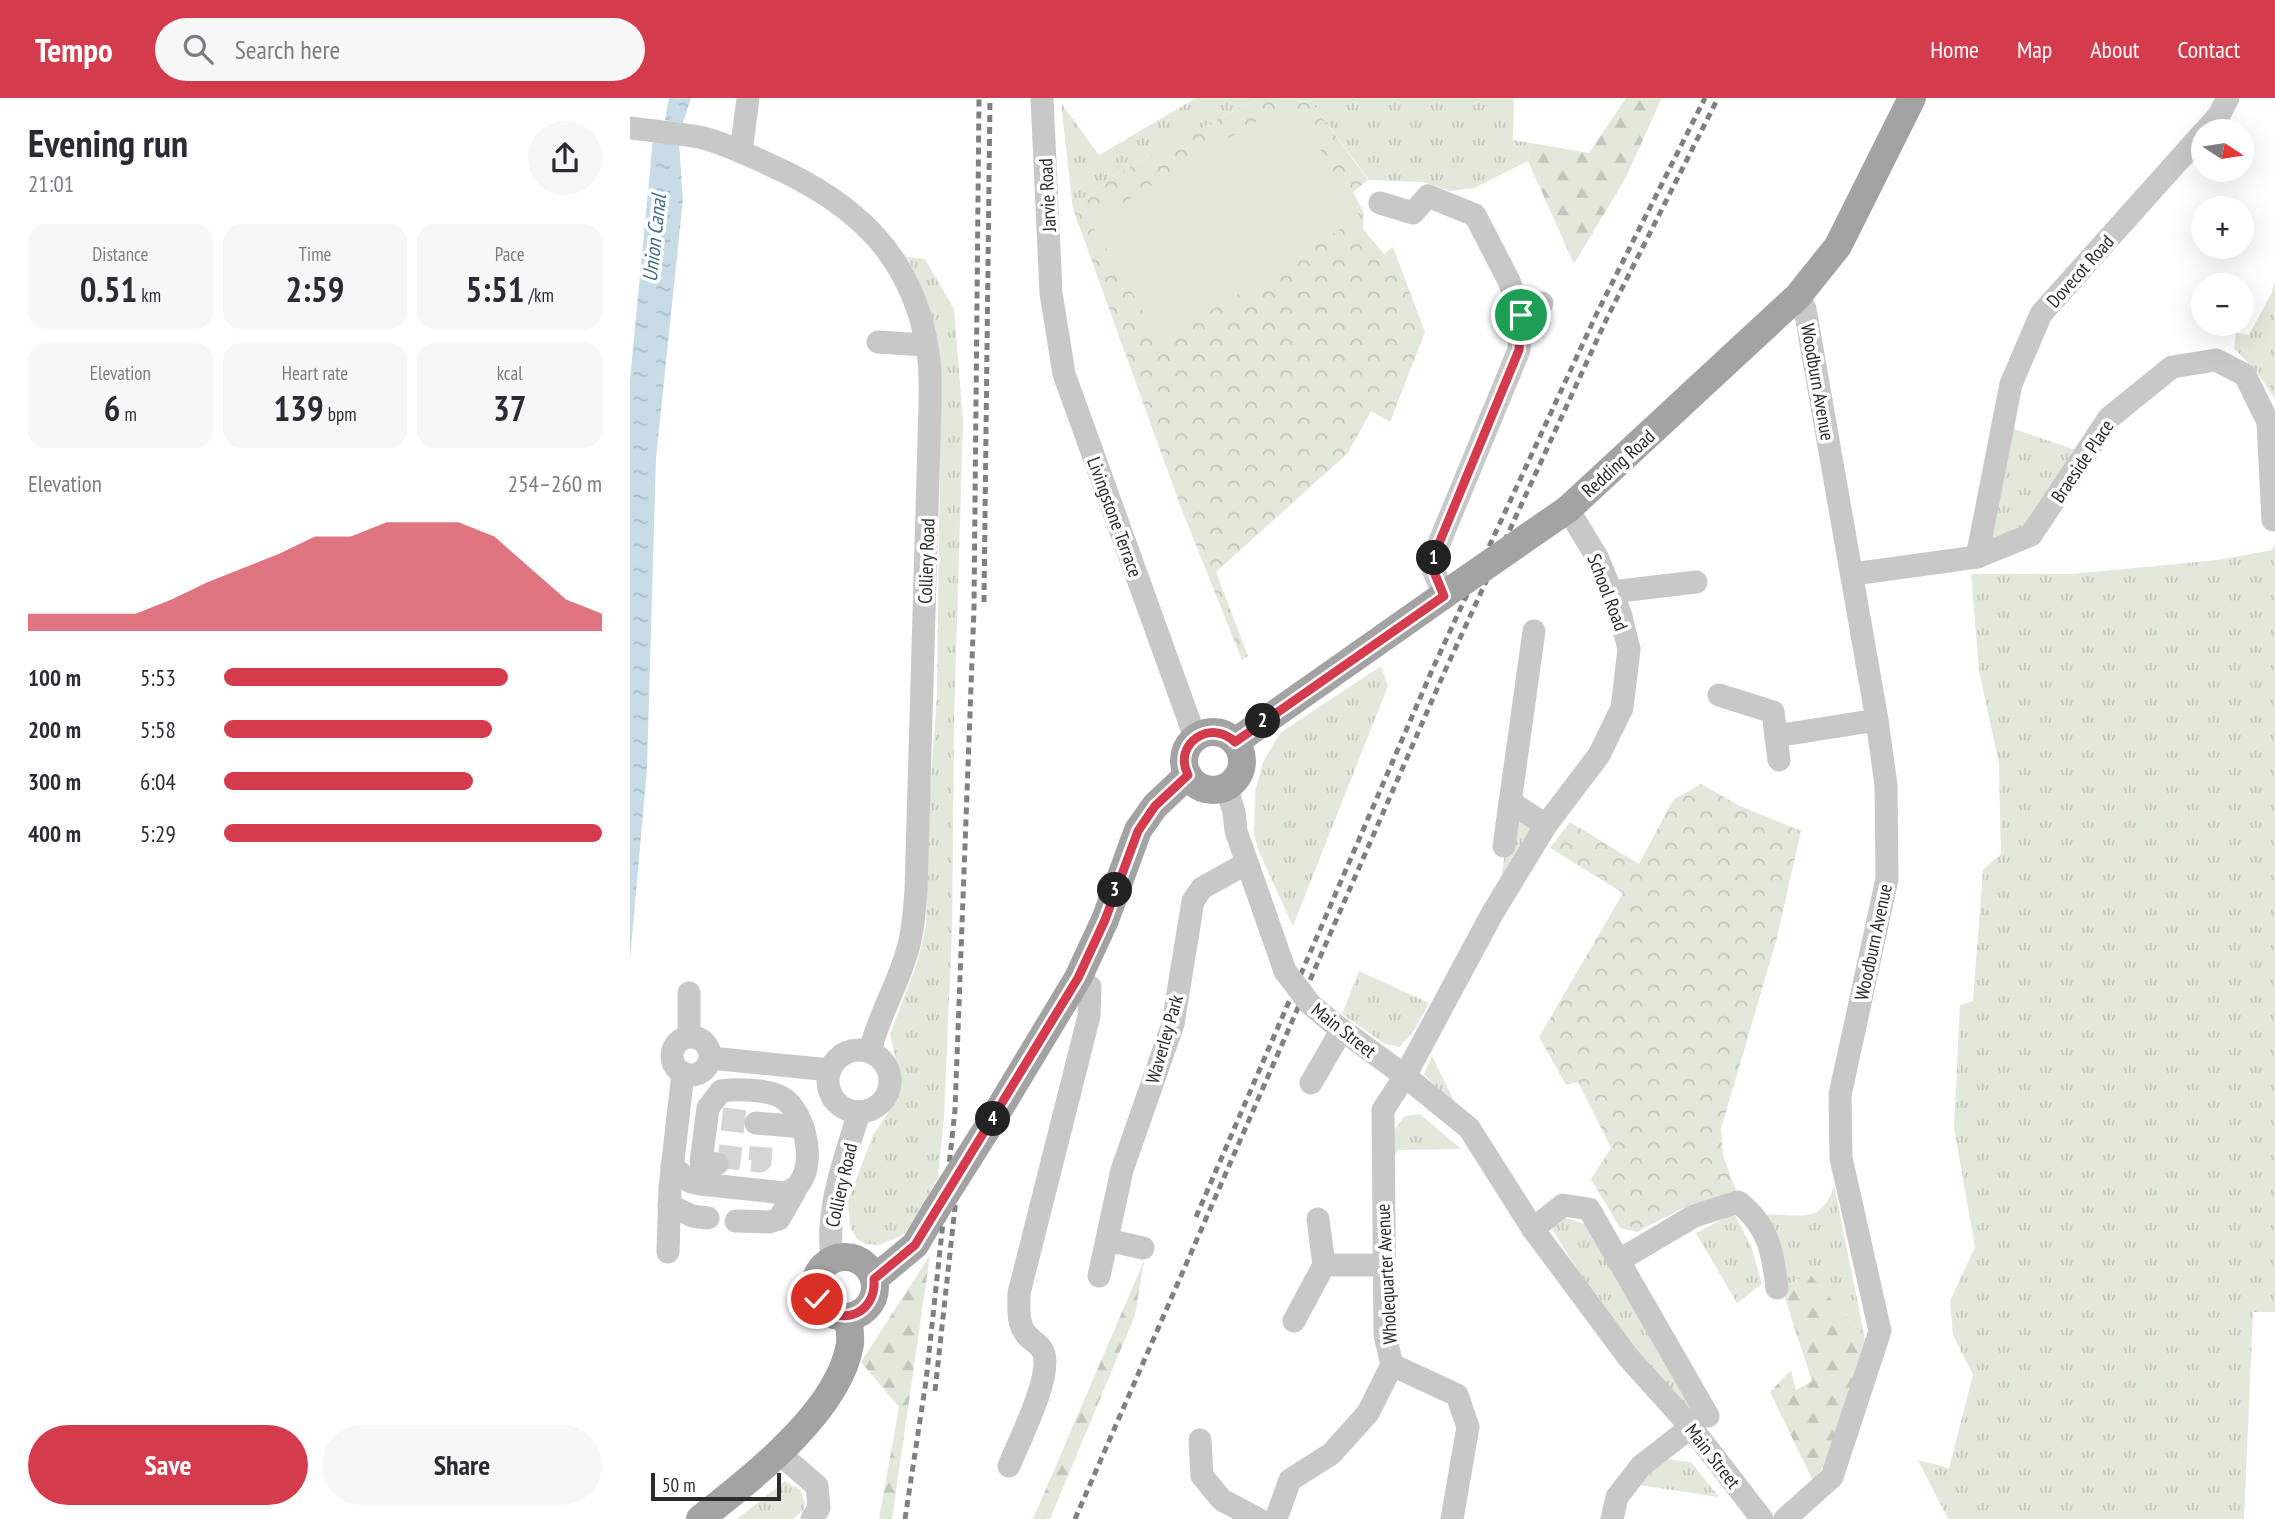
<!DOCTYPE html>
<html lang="en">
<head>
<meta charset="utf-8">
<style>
	body { margin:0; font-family:"PT Sans Narrow",sans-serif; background:#f7f7f7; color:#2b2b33; height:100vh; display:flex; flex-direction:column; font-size:26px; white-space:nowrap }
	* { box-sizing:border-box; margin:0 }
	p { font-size:23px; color:#7c7c81 }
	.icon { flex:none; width:38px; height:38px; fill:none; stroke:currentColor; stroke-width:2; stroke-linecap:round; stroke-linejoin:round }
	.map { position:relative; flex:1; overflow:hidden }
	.drawer { display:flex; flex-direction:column; background:#fff; width:630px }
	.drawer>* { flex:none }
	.needle { width:46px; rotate:102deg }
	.tools { position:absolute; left:1561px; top:21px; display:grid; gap:14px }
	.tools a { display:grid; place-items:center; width:63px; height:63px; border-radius:50%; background:#fff; box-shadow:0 7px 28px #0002; font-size:35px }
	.scale { position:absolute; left:21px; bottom:18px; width:130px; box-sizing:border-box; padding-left:7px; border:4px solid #2b2b2b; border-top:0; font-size:19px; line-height:24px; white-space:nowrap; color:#2b2b2b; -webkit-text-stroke:5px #fff; paint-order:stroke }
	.pin { position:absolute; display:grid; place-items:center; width:60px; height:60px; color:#fff; margin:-30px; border:4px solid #fff; border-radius:50%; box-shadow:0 2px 7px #0007 }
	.km { position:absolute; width:35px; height:35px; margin:-18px; border-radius:50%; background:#222; color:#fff; font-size:19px; line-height:35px; text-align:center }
	.round { display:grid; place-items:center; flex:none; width:74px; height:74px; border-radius:37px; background:#f7f7f7 }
	.head { display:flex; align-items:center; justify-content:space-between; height:119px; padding:0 28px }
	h1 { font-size:38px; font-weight:700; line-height:52px }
	.stats { display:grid; grid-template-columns:repeat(3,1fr); gap:10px; height:119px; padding:7px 28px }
	.stats div { display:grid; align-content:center; border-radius:18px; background:#f7f7f7; text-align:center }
	.stats b { font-size:35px; font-weight:700 }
	.stats small { font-size:19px; font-weight:400 }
	.stats p { font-size:19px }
	.chart { height:196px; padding:14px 28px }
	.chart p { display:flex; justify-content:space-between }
	.chart svg { width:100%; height:126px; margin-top:7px; fill:#d43c4e; opacity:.7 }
	.button { display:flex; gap:14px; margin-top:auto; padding:14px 28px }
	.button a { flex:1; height:80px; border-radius:42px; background:#d43c4e; color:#fff; font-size:28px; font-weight:700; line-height:80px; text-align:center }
	.button a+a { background:#f7f7f7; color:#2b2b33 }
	ul { padding:0 28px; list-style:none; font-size:23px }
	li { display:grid; grid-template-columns:112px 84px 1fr; align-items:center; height:52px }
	li i { height:18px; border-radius:9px; background:#d43c4e }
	header { display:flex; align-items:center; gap:42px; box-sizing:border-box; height:98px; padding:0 35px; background:#d43c4e; color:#fff }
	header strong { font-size:33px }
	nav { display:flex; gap:38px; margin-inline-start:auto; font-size:24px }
	.search { width:490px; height:63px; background:#f7f7f7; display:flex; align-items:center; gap:18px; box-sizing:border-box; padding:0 24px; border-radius:38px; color:#7c7c81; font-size:26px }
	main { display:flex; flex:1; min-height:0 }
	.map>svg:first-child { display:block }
	.grass { fill:url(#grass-tufts) }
	.forest { fill:url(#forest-firs) }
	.park { fill:url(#park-crowns) }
	.pitch { fill:#e2e8da }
	.water { fill:url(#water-ripples) }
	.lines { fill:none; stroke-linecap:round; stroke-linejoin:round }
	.minor-tunnel { stroke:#d5d5d5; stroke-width:23; stroke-dasharray:23 11; stroke-linecap:butt }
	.minor { stroke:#c8c8c8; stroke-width:23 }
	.major { stroke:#a3a3a3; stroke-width:28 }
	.rail { stroke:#808080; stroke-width:5; stroke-dasharray:7 5; stroke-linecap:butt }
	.minor-bridge { stroke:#c8c8c8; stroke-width:23 }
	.major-bridge { stroke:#a3a3a3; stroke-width:28 }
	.route-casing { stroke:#fff; stroke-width:14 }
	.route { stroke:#d43c4e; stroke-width:9 }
	.labels { text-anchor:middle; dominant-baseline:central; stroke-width:7; stroke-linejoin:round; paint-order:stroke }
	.street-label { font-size:19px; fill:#2b2b2b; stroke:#fff }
	.water-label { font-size:21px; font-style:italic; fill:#426e85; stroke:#fff }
</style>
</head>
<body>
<header>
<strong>Tempo</strong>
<div class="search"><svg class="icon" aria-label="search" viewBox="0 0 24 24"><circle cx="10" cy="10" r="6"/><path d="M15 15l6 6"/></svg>Search here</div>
<nav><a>Home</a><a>Map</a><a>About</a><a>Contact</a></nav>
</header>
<main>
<section class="drawer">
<div class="head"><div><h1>Evening run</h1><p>21:01</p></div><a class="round"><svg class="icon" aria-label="share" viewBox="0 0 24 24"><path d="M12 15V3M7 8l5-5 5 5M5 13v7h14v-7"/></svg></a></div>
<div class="stats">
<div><p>Distance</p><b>0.51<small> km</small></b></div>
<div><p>Time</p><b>2:59</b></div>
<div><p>Pace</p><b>5:51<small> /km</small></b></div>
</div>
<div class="stats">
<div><p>Elevation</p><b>6<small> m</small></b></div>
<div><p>Heart rate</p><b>139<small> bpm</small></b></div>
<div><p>kcal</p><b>37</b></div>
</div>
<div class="chart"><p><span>Elevation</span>254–260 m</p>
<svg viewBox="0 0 160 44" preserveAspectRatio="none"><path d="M0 44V38L10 38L20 38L30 38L40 33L50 27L60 22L70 17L80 11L90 11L100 6L110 6L120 6L130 11L140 22L150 33L160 38V44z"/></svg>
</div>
<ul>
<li><b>100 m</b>5:53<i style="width:75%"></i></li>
<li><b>200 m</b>5:58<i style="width:71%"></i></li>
<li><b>300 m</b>6:04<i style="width:66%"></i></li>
<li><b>400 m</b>5:29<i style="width:100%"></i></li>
</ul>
<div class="button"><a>Save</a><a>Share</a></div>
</section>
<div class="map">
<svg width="1645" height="1421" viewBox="0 0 1645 1421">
	<defs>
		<pattern id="grass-tufts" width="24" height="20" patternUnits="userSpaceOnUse" patternTransform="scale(1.75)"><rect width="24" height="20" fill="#e2e8da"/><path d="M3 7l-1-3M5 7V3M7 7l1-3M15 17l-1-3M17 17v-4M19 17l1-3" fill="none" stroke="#c2c7bb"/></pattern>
		<pattern id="forest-firs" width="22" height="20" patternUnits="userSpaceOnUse" patternTransform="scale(1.75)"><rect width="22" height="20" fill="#e2e8da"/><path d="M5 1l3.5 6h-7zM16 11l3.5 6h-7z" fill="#c2c7bb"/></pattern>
		<pattern id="park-crowns" width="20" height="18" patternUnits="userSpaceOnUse" patternTransform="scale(1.75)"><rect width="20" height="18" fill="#e2e8da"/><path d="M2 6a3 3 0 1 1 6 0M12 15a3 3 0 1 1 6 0" fill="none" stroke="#c2c7bb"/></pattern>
		<pattern id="water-ripples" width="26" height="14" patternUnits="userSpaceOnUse" patternTransform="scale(1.75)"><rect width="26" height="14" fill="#c7dce7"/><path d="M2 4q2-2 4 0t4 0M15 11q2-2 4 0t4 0" fill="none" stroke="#abbdc6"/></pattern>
	</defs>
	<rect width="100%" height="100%" fill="#fff"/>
	<g class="grass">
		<polygon points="566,0 628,0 483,78 443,111 431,5 469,57"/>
		<polygon points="678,0 884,0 883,42 901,45 898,63 844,90 820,93 793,84 739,82"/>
		<path d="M276,159L295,161L324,211L333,323L324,623L322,834L314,1019L308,1080L275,1136L249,1147L236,1146L227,1141L220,1129L218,1103L243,1037L266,1003L271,985L260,936L288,863L296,827L299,707L307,598L311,272C306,232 298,194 276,159Z"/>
		<polygon points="1645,182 1645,301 1627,274 1604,250 1606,235 1619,237 1642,194"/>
		<polygon points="1373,327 1457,356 1401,437 1347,459"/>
		<polygon points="1645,446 1645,1214 1623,1214 1614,1421 1318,1421 1288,1362 1319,1370 1343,1277 1323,1237 1320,1203 1345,1149 1324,1030 1330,907 1343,903 1353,772 1371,756 1369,666 1349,573 1341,476 1441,476 1588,462 1642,452"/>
		<polygon points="751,568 758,588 663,828 629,754 624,736 625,694 633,664 650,635"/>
		<polygon points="890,718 906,728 871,782 875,755"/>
		<polygon points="729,873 799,905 785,931 770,949 755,946 712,916"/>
		<polygon points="802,958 829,1013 794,976"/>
		<polygon points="790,1016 831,1051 768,1052 761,1064 761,1036 775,1018"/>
		<path d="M1204,1087L1235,1241L1179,1175L1152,1191L1125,1118C1161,1111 1191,1134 1204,1087Z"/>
		<polygon points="1104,1115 1121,1148 1132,1186 1107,1205 1066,1135"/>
		<path d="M933,1119L955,1126L1062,1309L1064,1326C1012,1262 961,1198 920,1127Z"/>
		<polygon points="1035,1361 1061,1364 1089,1399 1009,1387"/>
		<polygon points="155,1383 170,1392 175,1405 174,1412 163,1421 107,1421"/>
	</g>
	<g class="forest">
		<polygon points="996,0 1032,0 995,81 944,166 898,63 901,45 959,55"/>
		<polygon points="300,1157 262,1421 249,1421 269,1309 231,1264"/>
		<polygon points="514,1163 505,1217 420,1421 403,1421"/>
		<polygon points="1179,1175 1235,1241 1197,1364 1183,1383 1140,1294 1161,1272 1166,1292 1182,1283 1152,1191"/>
	</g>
	<g class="park">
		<polygon points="628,0 678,0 738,82 723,94 734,115 733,131 754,156 763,149 795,234 760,324 741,313 718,355 586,474 618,558 612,562 550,407 443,111 483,78"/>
		<polygon points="1071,686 1108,707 1171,733 1147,840 1091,1031 1093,1057 1107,1095 1059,1107 1007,1134 990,1130 961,1081 981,1050 948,984 936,987 909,939 993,795 920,750 940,724 1009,766 1043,702"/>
	</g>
	<polygon class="pitch" points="661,2 730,119 531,244 461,125"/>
	<g class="water">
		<polygon points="39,0 61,0 53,25 35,22"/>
		<polygon points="23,41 49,46 53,101 26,360 17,670 0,862 0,282"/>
	</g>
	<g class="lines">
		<g class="minor-tunnel">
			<polyline points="92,1021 126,1025"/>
			<polyline points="88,1058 130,1063 131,1049"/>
		</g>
		<g class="minor">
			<polyline points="412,0 421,195 434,276 565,639"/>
			<path d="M0,30C23,33 46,35 69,39C92,44 116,56 138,66C224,104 284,157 298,255C301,272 300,290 300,308L286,793C284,815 283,836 276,857C266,890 248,920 240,953"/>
			<polyline points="1575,33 1589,17 1598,0"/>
			<polyline points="111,54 118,0"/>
			<polyline points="750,105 783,115 798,98 845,117 879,183 891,217 889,252 805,455 802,469 814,497"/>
			<polyline points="889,213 912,205"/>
			<polyline points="248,244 296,247"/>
			<polyline points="1347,459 1381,286 1411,216 1573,35"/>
			<polyline points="1223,476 1347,459 1401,437 1479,320 1542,269 1586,262 1615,277 1638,324 1643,422"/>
			<polyline points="981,494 1066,484"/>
			<polyline points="1089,597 1143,614 1146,638 1247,622"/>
			<polyline points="1146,638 1149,662"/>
			<polyline points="596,688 604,714 606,733 655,873"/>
			<polyline points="880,704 916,727"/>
			<polyline points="874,748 904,533"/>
			<polyline points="59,895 59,938"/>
			<polyline points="704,926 775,978 839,1030 903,1131 998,1259 1061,1329 1132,1421"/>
			<circle cx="61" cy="958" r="19"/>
			<circle cx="229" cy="983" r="31"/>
			<polyline points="80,960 200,972"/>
			<polyline points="681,985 711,933"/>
			<polyline points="126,1025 173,1029"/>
			<path d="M42,1068L61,1084L70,1086L155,1095C191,1086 179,1014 151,999C136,991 108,991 91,993L78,1010L71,1064L87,1066"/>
			<polyline points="39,1107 62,1118 78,1120"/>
			<polyline points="688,1121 694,1167"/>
			<polyline points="106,1123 139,1124 149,1121 165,1093"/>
			<polyline points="903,1131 933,1107 959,1111 1078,1318"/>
			<polyline points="477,1142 513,1150"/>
			<polyline points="38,1154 40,1089 53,975"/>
			<path d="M202,1161C195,1111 215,1062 229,1014"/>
			<path d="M988,1163L1064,1118L1108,1104C1138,1127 1143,1154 1147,1190"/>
			<polyline points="469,1178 492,1072 543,926 563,803 572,790 617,765"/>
			<polyline points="664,1223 694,1167 753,1167"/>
			<polyline points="570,1342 572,1378 592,1402 628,1421"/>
			<polyline points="150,1356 187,1388 189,1410 182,1421"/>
			<path d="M379,1368C389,1343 421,1281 414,1256C411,1246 402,1244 396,1236C387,1225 389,1209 389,1195L459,918L460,889L448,880"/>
			<polyline points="646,1421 660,1382 701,1356 738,1315 762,1267"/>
			<polyline points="822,1421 838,1329 827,1297 762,1267 755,1237 753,1012 775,978 862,816 916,727 969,657 992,610 999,551 990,515 968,461 938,411"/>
			<polyline points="982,1421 987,1399 1011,1368 1061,1329"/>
			<polyline points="1155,1421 1202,1379 1250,1233 1211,1060 1210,997 1257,781 1256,687 1247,622 1175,211 1168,198"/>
		</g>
		<g class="major">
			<polyline points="938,411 1168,198 1208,148 1282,0"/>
			<circle cx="583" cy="663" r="29"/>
			<polyline points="605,644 814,497"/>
			<polyline points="360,1026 448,880 475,822 508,732 525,708 558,677"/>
			<circle cx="215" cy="1189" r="30"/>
			<polyline points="244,1181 285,1147 305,1113"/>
			<path d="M70,1421C120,1381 209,1314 220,1246C221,1238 219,1227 218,1219"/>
		</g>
		<g class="rail">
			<polyline points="354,504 360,0"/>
			<polyline points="566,1119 803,570 967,215 1075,0"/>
			<polyline points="305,1293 327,1091"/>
			<polyline points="275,1421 296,1283 325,1012 344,510 349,0"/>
			<polyline points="445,1421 814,575 977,220 1088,0"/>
		</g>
		<polyline class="minor-bridge" points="655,873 680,906 704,926"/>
		<g class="major-bridge">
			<polyline points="814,497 938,411"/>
			<polyline points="305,1113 360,1026"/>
		</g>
	</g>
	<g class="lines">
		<g class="route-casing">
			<path id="route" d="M187,1201C207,1232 247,1217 244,1181L285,1147L448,880L475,822L508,733L525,708L558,677C542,646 581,620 605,644L814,498L802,469L805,455L889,252L891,217"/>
		</g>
		<use href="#route" class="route"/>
	</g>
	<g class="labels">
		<g class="street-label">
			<text transform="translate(417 97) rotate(-93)">Jarvie Road</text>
			<text transform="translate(1450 173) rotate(-48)">Dovecot Road</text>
			<text transform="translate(1188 284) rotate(80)">Woodburn Avenue</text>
			<text transform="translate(1452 363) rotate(-56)">Braeside Place</text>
			<text transform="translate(988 365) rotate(-42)">Redding Road</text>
			<text transform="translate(485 419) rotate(70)">Livingstone Terrace</text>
			<text transform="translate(296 463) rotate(-88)">Colliery Road</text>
			<text transform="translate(978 494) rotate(69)">School Road</text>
			<text transform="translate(1243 844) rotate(-78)">Woodburn Avenue</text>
			<text transform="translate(714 932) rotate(38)">Main Street</text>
			<text transform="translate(534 941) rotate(-74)">Waverley Park</text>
			<text transform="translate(211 1087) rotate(-77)">Colliery Road</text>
			<text transform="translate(756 1176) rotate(-93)">Wholequarter Avenue</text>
			<text transform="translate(1083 1358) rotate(52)">Main Street</text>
		</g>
		<g class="water-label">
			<text transform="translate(24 140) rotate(-84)">Union Canal</text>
		</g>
	</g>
</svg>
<div class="tools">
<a><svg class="needle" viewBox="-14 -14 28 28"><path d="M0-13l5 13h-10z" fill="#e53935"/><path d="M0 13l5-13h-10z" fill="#7c7c81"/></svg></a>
<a>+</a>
<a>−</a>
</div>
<div class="scale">50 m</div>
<div class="pin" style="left:891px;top:217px;background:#1e9e55"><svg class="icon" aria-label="arrive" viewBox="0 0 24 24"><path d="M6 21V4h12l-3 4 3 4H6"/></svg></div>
<div class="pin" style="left:187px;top:1201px;background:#d93025"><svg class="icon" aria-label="check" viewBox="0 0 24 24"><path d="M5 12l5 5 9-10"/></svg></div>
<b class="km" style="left:804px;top:460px">1</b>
<b class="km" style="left:633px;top:623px">2</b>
<b class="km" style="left:485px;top:792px">3</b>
<b class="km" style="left:363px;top:1021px">4</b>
</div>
</main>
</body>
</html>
